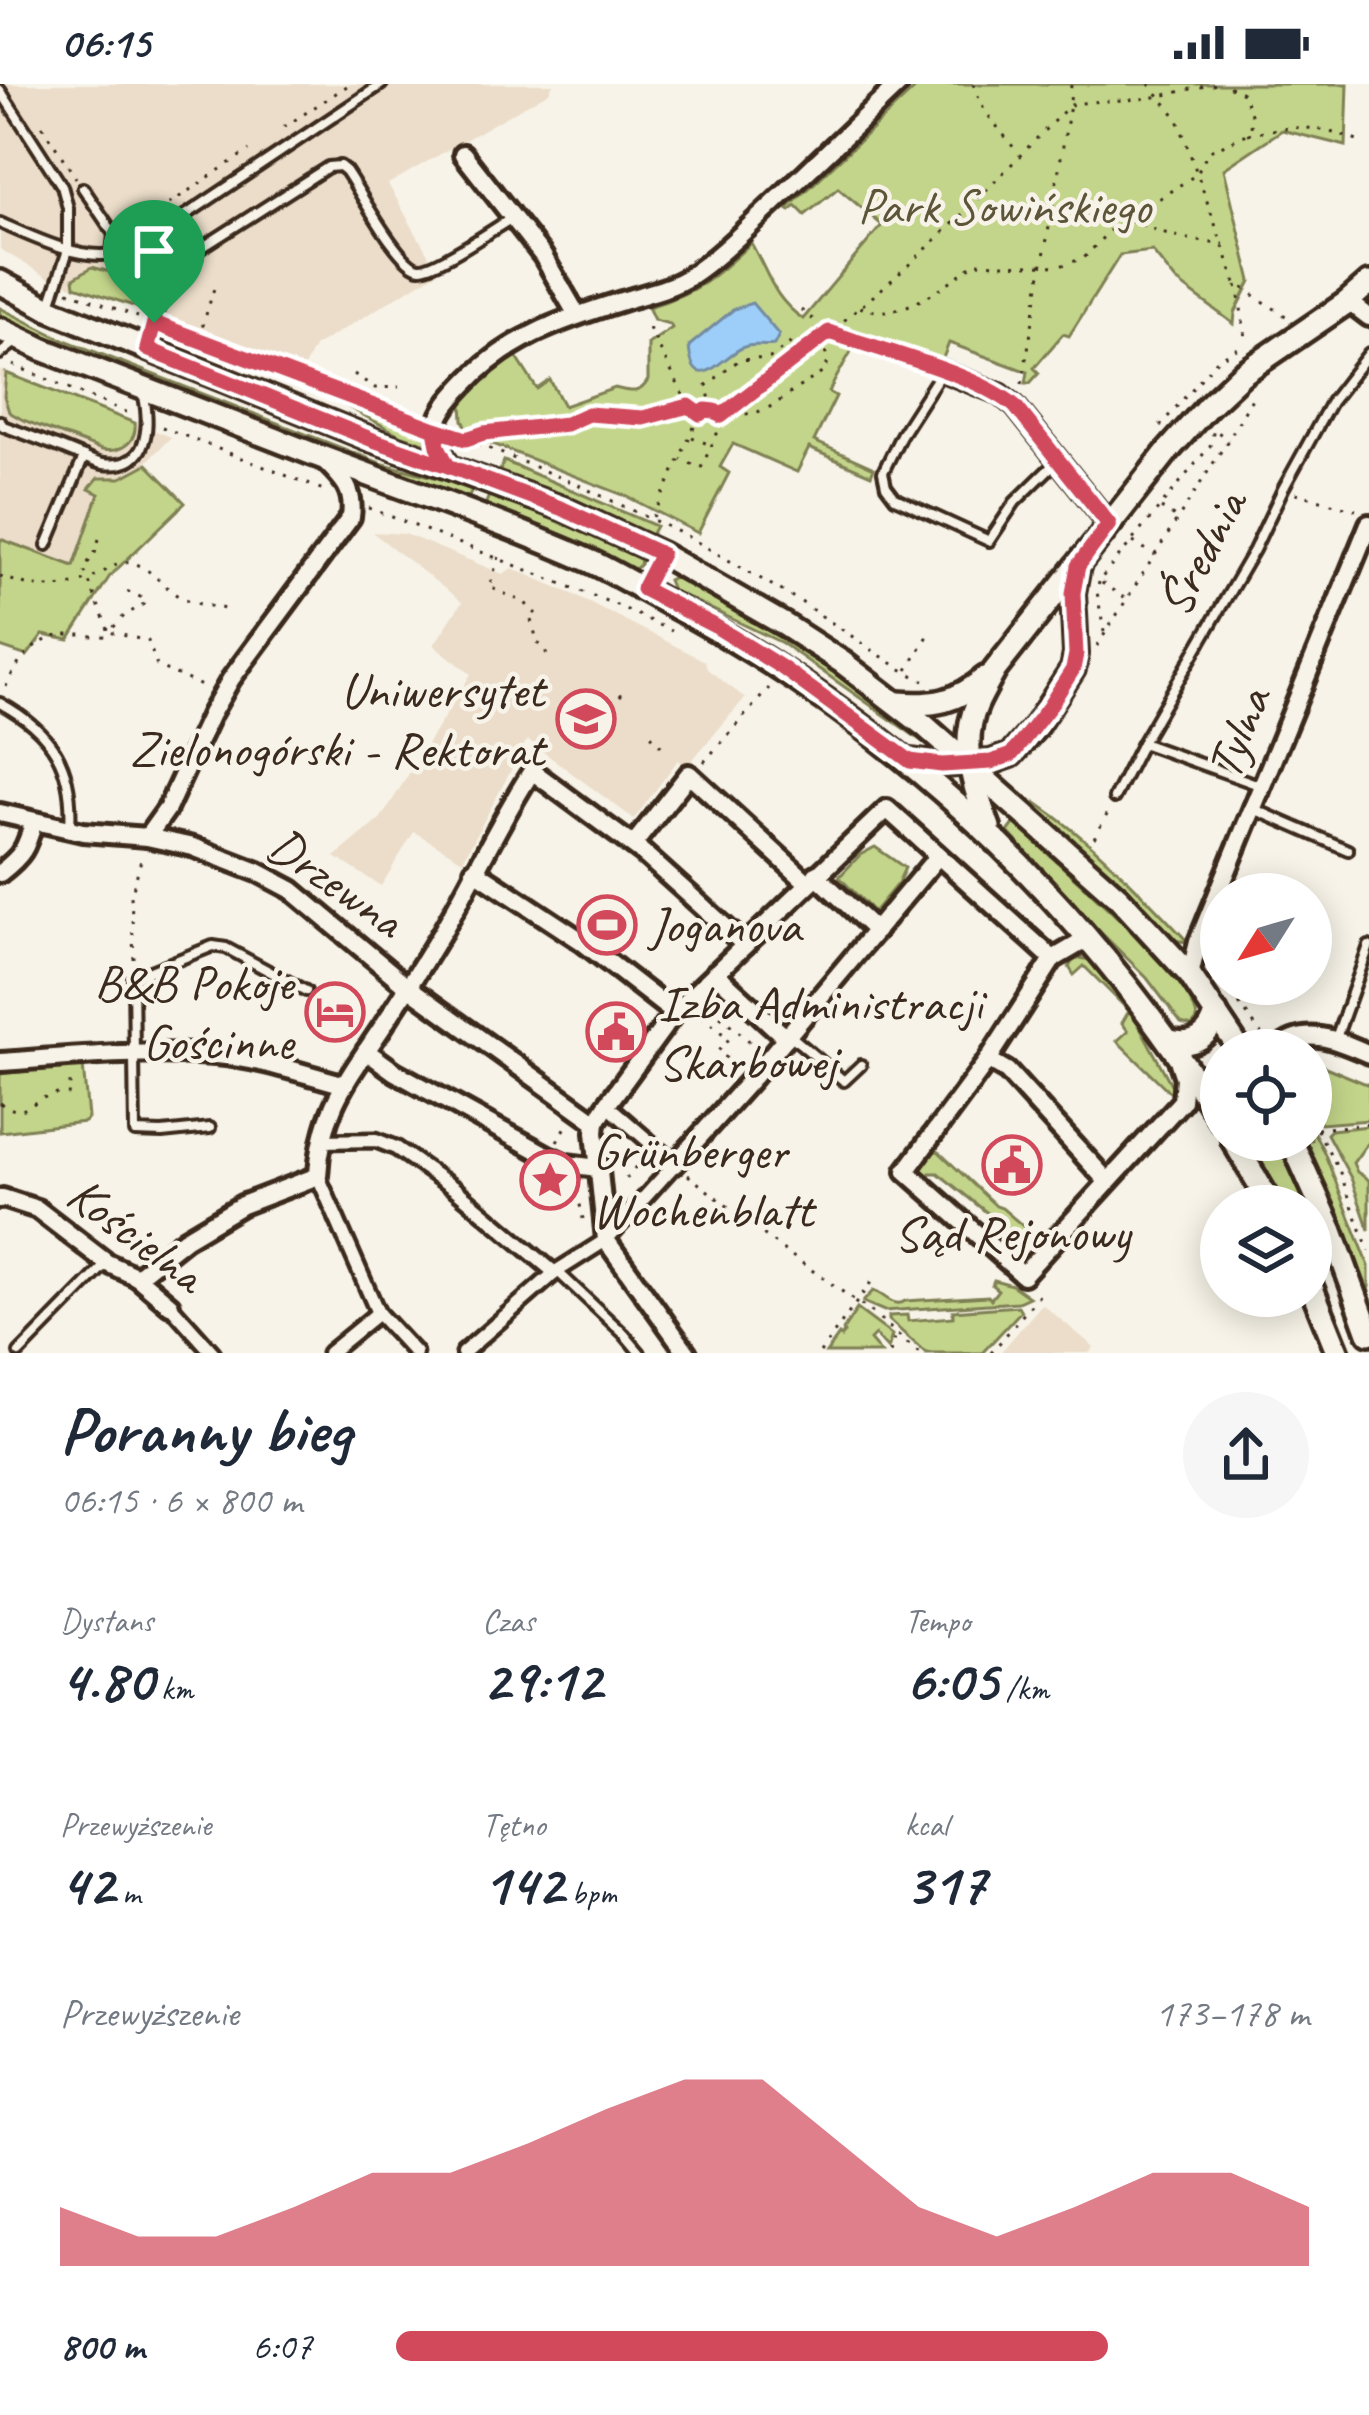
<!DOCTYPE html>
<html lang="pl">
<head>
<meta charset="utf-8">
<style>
	body { margin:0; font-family:Caveat,sans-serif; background:#f6f6f7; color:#1f2937; height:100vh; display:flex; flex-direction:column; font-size:45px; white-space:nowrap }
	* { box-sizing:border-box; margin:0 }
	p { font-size:39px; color:#747a83 }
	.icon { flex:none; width:66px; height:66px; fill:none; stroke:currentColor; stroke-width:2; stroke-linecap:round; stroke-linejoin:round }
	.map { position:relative; height:1269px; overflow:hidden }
	.panel { display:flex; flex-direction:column; background:#fff; flex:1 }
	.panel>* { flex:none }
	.needle { width:78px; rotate:233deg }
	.tools { position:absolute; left:1200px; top:789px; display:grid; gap:24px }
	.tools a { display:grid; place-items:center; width:132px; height:132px; border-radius:50%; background:#fff; box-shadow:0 6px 30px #0003; font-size:60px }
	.pin { position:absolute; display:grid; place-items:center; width:102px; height:102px; color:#fff; margin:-123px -51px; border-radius:50% 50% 50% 0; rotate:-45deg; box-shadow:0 0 12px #0007 }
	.pin .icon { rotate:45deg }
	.round { display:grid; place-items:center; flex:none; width:126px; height:126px; border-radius:63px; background:#f6f6f7 }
	.summary { display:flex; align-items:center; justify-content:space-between; height:204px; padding:0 60px }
	h1 { font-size:66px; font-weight:700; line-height:90px }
	.figures { display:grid; grid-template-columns:repeat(3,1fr); gap:18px; height:204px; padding:12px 60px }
	.figures div { display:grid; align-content:center }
	.figures b { font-size:60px; font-weight:700 }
	.figures small { font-size:33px; font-weight:400 }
	.figures p { font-size:33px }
	.chart { height:336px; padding:24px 60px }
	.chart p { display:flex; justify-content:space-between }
	.chart svg { width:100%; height:216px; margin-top:12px; fill:#d1495b; opacity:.7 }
	ul { padding:0 60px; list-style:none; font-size:39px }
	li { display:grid; grid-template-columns:192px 144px 1fr; align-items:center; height:90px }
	li i { height:30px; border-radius:15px; background:#d1495b }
	.status { display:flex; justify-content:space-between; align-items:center; height:84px; padding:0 60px; background:#fff; direction:ltr }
	.status svg { height:33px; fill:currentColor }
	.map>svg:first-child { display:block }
	.built { fill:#ebddc9 }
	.green { fill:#c3d58a; stroke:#7f8054; stroke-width:3 }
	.water { fill:#9ccef9; stroke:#758ca1; stroke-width:3 }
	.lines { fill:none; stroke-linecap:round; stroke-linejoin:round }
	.service-casing { stroke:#3b2a1e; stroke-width:16 }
	.pedestrian-casing { stroke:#3b2a1e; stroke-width:21 }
	.minor-casing { stroke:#3b2a1e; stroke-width:26 }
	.secondary-casing { stroke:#3b2a1e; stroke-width:30 }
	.path { stroke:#3b2a1e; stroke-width:3; stroke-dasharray:3 9; stroke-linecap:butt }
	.service { stroke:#f7f3e8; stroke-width:8 }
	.pedestrian { stroke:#f7f3e8; stroke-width:12 }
	.minor { stroke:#f7f3e8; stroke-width:16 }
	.secondary { stroke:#f7f3e8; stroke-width:21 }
	.route-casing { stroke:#fff; stroke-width:24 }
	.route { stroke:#d1495b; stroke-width:15 }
	.labels { text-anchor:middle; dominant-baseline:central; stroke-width:9; stroke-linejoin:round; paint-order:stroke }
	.park-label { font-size:51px; fill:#5d5539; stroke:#f7f3e8 }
	.street-label { font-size:51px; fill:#3b2a1e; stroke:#f7f3e8 }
	.poi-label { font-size:51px; fill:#3b2a1e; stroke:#f7f3e8; text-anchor:start }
</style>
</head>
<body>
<div class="status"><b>06:15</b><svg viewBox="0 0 49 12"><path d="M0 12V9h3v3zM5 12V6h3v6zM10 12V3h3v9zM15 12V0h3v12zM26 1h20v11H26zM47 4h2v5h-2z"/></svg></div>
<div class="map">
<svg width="1369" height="1269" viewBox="0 0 1369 1269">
	<rect width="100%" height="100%" fill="#f7f3e8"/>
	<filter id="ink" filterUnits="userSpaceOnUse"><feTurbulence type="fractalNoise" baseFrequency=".00833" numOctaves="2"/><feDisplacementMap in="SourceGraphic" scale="24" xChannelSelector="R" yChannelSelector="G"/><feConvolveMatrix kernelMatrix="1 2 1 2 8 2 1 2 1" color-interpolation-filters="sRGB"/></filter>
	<g filter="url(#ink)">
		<g class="built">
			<polygon points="0,0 553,0 549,8 388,100 438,188 314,263 303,285 47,193 0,165"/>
			<polygon points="0,286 171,353 137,388 121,394 98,394 92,401 90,406 99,409 74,482 0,455"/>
			<polygon points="372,448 405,450 503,490 512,484 577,512 705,577 707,585 745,614 687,682 678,676 634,735 527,656 463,776 414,748 381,802 335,773 380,735 387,725 471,590 434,561 462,518"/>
			<polygon points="1042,1220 1094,1263 1089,1269 1000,1269"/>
		</g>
		<g class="green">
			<path d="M920,0H1348L1346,62L1282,46L1224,85L1251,197L1235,229L1234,240L1176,197L1152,167L1120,171L1069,252L1063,250L1034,284L1039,289L1030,299H1026L1028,288L949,259L943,274L936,278L859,252C850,272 838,288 829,308L836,312L814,357L874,384L871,391L809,364L797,388L733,360L720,383L729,389L698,449L626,412L470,351L463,336L462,320L476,304L514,269L537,305L550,296L564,322L615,304C628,307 640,312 648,296V260L672,244L670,240L654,236L648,223C697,209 715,193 751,159C769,190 772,213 803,235L882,141L838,104L805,131L796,122L790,127L787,125Z"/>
			<polygon points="92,183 110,188 146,186 156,203 142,225 75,202 74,194"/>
			<polygon points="0,224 62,255 380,379 473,403 467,418 25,247 0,234"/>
			<polygon points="187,255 198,257 422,346 428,348 427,360 400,351 341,319 199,264"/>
			<path d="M6,289L135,339C137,359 120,369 102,366L23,336L9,328L4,312Z"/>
			<polygon points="504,377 656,442 650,453 499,389"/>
			<polygon points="147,380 185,419 110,492 69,556 43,551 27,572 0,563 0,455 74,482 99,410 89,405 98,394 121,394"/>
			<polygon points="490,409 637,471 641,475 640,481 635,485 626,483 569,457 484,424"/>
			<polygon points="678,491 777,547 837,588 919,650 920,656 782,559 672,506 668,496"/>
			<path d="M1035,718C1093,757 1140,807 1188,858L1172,856L1107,790L1031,721Z"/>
			<path d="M1016,737C1029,751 1042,765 1056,777C1086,805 1197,899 1197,936L1192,942L1181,939L1147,894L1072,820L1008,748Z"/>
			<polygon points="875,763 905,784 898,799 874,828 839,793 860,771"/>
			<polygon points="1079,874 1091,876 1097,880 1126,917 1172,1002 1175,1013 1117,957 1128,947 1122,939 1129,927 1084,882 1074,891 1069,883 1072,878"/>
			<polygon points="1311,977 1369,1001 1369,1036 1321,1040 1311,1022"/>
			<polygon points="83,981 88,1034 84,1038 0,1048 0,990"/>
			<polygon points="1369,1042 1369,1057 1353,1079 1357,1088 1369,1096 1369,1146 1351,1094 1327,1050 1331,1046"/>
			<polygon points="1311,1043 1324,1068 1369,1182 1369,1217 1328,1105 1305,1056 1311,1056"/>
			<polygon points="1247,1056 1279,1056 1307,1122 1285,1122"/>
			<polygon points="938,1067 996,1122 1002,1124 1030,1148 1030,1152 1013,1171 1010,1166 1012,1149 938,1089 930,1089 928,1099 920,1093 919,1079 926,1069"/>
			<path d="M994,1196L1012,1201L1029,1213L1018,1218L884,1227L863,1218L873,1207C885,1210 894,1225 905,1217L988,1212L991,1215L998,1206L992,1201Z"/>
			<polygon points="1018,1222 1021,1227 982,1269 926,1269 889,1236 889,1232 907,1231 908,1237 953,1233 953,1227"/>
			<polygon points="857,1225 892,1251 888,1265 875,1251 870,1256 881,1269 826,1269 839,1251 841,1253 844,1249 843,1246"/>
		</g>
		<path class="water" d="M752,219L779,251L774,261C764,263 753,259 744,263C724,270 693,317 689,262L734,225Z"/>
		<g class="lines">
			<g class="service-casing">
				<g id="service">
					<polyline points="0,6 62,102 68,124 68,166 49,224"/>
					<polyline points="83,104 114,150 112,170"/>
					<path d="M0,139C30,152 79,176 112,170C127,167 142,158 156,151L382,0"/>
					<path d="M148,260C158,223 164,198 192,170L328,83L340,82L346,87C359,105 399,183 420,184C436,185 495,144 512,134"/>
					<polyline points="0,270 18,256"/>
					<polyline points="942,287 901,351 883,388 886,402 895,414 989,457 1015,418 1057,377"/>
					<path d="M0,337L3,342C28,351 52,360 76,370C84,373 95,379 103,380C149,386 150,343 144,312"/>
					<polyline points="47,461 84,373"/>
					<path d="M0,619C53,648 74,683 70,744"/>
					<polyline points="1142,659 1259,701"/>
					<polyline points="1114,714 1142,659 1254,466 1283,405 1331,318 1369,269"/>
					<polyline points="1254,725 1348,766"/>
					<polyline points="790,951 844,997 861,981"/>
					<polyline points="1336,954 1369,862"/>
					<polyline points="210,1044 162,1049 135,1048 133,894 213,862 226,864 306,907"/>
					<polyline points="558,1188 624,1250 640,1269"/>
					<polyline points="19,1269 106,1180"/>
				</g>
			</g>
			<g class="pedestrian-casing">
				<g id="pedestrian">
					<polyline points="321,1057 376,1056 396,1064 455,1105 555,1189"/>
					<polyline points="318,1092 378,1229"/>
					<polyline points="170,1221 213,1269"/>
					<polyline points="329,1269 378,1229 415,1269"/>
					<polyline points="463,1269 557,1187 606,1156 675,1080 615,1028"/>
				</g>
			</g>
			<g class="minor-casing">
				<g id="minor">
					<polyline points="463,70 543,172 577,231"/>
					<polyline points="1348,217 1369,233"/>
					<polyline points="942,287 1000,310 1015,322 1109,440"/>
					<path d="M449,381C429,344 435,332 463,302C507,254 561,236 622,217C644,210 671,205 690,192C720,172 746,145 773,120C815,80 857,40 899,0"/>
					<polyline points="0,729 83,748 147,753 193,763 258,788 292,806 408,903 596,1038"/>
					<path d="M147,753L167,725L211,630L231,595L351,433C355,405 342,394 324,376"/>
					<polyline points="633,761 689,690 808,799"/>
					<polyline points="474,786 580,856 674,929"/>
					<path d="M0,789C23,771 26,765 34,737"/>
					<polyline points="816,791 876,847"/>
					<polyline points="1089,854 1053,875 988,976 906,1087 1023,1191 1182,1017 1184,994 1179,979"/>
					<polyline points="715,889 786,954"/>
					<polyline points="1190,891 1198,858 1369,440"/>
					<path d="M1277,966C1305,940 1339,957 1369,970"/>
					<polyline points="366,967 395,988 548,1072 566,1080 598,1084"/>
					<polyline points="988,976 1007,987 1107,1097"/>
					<path d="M0,978C71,973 144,966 215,971C257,974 301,989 342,1000"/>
					<polyline points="675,1080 753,993 938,772"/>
					<polyline points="0,1115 3,1114 37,1125 107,1179 137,1193 170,1221"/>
					<path d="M137,1193L185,1155L242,1121L318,1092C321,1025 348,995 383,942C403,911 423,880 442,848C473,795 498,739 532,687L643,769L745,861"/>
					<polyline points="687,1269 606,1156 595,1048 596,1038 606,1022 674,929 887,725 1053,875"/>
				</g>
			</g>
			<g class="secondary-casing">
				<g id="secondary">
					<polyline points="0,198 49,225 373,356 564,425 661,470 785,541 842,578 925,642 1119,814 1190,891 1240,966"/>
					<path d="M0,245L42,265C133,300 223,336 313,370C406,405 501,438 592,478C617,490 640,504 664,517C897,640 1081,813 1221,1036"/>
					<path d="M898,619C935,622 956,618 985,594"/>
					<polyline points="912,677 942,681 991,678 1011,671 1034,645 1073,585 1076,570 1073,509 1078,482"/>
					<path d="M989,743C974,705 959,660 977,620C982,609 989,597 995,586L1166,369L1208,322L1242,290L1346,219L1369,199"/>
					<path d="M1170,957C1194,963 1210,953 1216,929"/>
					<polyline points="1233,1056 1272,1122"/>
					<polyline points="1291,1056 1332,1147 1369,1249"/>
					<polyline points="1311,1202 1338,1269"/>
				</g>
			</g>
			<g class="path">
				<polyline points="973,0 984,26 1018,69"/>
				<polyline points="1149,0 1177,33 1236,199 1287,233"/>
				<polyline points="42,42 76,94"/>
				<polyline points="284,43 350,0"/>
				<path d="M1248,50C1294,41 1313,40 1357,57"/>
				<polyline points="933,132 946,144"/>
				<path d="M1130,136C1161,149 1190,158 1224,160"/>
				<polyline points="129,147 249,66"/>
				<polyline points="153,193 148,185 172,169"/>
				<polyline points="1237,201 1247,260"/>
				<polyline points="68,207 138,233"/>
				<path d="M860,223C900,240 945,201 975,179L1060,182L1084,174L1109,147L1197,90L1206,72L1212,66L1245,51L1251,44L1252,33L1243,9L1223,0"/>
				<polyline points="801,226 829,248 923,280"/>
				<polyline points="649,244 688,320"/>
				<polyline points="169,245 418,339"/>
				<polyline points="199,254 215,201"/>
				<polyline points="13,281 131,330"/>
				<polyline points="354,290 375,304 399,303"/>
				<polyline points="1022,300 1070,21 1071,0"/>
				<path d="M736,323L745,330C770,328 779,316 799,303C818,290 838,288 821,259"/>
				<polyline points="713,325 706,302 739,276 770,274 792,258 806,266"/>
				<path d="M721,332C799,274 877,213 947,145C989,105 1028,62 1070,21C1100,15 1130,18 1160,12C1181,8 1199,2 1220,0"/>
				<polyline points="1160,342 1217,276 1242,262"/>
				<polyline points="162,343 326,407"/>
				<polyline points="456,351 574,399 685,451 801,518 899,584 924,597"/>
				<polyline points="692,353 710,361"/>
				<polyline points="467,354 484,349 565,339 588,330 643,334 689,322 700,330"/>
				<polyline points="1296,409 1356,426"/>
				<polyline points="369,424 619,522 671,547"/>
				<polyline points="1161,424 1178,435"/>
				<polyline points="653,433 700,330 706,325 718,329 723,337 701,384 681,375"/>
				<polyline points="99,455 95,469 85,483 85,488 109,548 124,532 144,520 145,515 119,504"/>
				<polyline points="1133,458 1155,471"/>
				<polyline points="499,473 489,503 524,518 536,530"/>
				<path d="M0,492C38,506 64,508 102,489C110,484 118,477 127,478C148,479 164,505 182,514C197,521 213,522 229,526"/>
				<polyline points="1099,498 1097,508 1104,548"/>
				<polyline points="1124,514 1099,497 1210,362 1214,345 1228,356"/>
				<polyline points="531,536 538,559 545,564 547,572"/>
				<polyline points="1097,562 1228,356 1254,311"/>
				<polyline points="907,586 928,552"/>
				<path d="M6,603C16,578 38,551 68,551C82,550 94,553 107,552L109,548L148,557L157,582L204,603"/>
				<polyline points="613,622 623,608"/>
				<polyline points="651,651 662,663"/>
				<polyline points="704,678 769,604"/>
				<polyline points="1094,754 1109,727"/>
				<polyline points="134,875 131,812 142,772"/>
				<polyline points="1211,881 1221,894"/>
				<polyline points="1225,900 1264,954"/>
				<polyline points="711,924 754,961"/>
				<polyline points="702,932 729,955 718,967 736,982"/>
				<path d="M0,1019C26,1035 26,1020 48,1012C55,1009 63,1010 70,1010V993"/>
				<polyline points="1311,1035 1339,1086 1369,1167"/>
				<polyline points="1317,1045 1369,1040"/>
				<polyline points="557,1057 568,1040"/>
				<polyline points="624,1076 635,1064"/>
				<polyline points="688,1091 782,1165 874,1230 919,1269"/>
				<polyline points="626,1094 644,1073"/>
				<polyline points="555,1096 579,1116 583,1135"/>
				<polyline points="820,1269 871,1198"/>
				<polyline points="890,1269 896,1248"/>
				<polyline points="991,1269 1041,1209"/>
			</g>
			<use href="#service" class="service"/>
			<use href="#pedestrian" class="pedestrian"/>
			<use href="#minor" class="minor"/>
			<use href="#secondary" class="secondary"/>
		</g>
	</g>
	<g class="lines" filter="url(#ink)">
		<g class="route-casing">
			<path id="route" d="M154,239L435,345L438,362L448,382L563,425L661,470L643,505L715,542L781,583L910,677L942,681L991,678L1011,671L1017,664L1049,623L1073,585L1076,570L1073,509L1078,482L1109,440L1015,322C976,290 880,266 829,248L721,332L715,327L706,326L700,330L689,322L643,334L588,330L566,340L484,349L466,355L435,345L438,362L448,382L373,356L147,265L154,239"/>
		</g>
		<use href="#route" class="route"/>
	</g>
	<defs>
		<g id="university-ring" transform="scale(3)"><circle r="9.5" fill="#f7f3e8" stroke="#d1495b" stroke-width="1.5"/><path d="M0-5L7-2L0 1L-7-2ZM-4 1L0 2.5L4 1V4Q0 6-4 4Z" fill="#d1495b"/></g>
		<g id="stadium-ring" transform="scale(3)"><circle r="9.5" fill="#f7f3e8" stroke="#d1495b" stroke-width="1.5"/><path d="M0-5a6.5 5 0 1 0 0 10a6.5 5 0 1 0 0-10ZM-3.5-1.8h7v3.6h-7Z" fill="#d1495b"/></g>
		<g id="hotel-ring" transform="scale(3)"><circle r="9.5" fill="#f7f3e8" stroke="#d1495b" stroke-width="1.5"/><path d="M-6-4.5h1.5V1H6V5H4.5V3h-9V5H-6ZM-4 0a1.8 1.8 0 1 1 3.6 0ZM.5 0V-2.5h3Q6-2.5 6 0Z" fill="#d1495b"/></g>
		<g id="civic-ring" transform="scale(3)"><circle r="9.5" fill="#f7f3e8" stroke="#d1495b" stroke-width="1.5"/><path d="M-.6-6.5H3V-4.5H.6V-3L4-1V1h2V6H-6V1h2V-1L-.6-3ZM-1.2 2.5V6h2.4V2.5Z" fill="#d1495b"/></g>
		<g id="sight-ring" transform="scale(3)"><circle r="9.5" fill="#f7f3e8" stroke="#d1495b" stroke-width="1.5"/><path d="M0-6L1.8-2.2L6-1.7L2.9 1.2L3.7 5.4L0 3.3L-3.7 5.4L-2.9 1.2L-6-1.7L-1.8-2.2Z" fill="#d1495b"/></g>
	</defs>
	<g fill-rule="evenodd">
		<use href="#university-ring" x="586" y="635"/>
		<use href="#stadium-ring" x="607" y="841"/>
		<use href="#hotel-ring" x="335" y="928"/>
		<use href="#civic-ring" x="616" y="948"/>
		<use href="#civic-ring" x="1012" y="1081"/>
		<use href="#sight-ring" x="550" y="1096"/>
	</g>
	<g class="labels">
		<g class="park-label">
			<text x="1004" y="122">Park Sowińskiego</text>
		</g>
		<g class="street-label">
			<text transform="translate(1201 469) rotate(-62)">Średnia</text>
			<text transform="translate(1238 649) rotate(-68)">Tylna</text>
			<text transform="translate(336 798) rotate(35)">Drzewna</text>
			<text transform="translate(136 1150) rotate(37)">Kościelna</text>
		</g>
		<g class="poi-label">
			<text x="544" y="606" text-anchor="end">Uniwersytet<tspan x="544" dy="59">Zielonogórski - Rektorat</tspan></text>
			<text x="649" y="841">Joganova</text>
			<text x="293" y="899" text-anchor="end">B&amp;B Pokoje<tspan x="293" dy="59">Gościnne</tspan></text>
			<text x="658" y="919">Izba Administracji<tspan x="658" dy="59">Skarbowej</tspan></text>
			<text x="592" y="1067">Grünberger<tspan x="592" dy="59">Wochenblatt</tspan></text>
			<text x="1012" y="1149" text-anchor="middle">Sąd Rejonowy</text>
		</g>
	</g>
</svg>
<div class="tools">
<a><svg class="needle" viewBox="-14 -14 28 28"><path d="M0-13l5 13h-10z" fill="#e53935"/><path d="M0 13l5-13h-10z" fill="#747a83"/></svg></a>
<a><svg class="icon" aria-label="locate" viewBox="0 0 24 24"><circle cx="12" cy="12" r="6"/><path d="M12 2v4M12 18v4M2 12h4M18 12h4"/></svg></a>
<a><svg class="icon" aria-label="layers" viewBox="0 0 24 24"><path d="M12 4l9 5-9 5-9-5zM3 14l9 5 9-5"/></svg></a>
</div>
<div class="pin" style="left:154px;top:239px;background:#1e9e55"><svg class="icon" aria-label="arrive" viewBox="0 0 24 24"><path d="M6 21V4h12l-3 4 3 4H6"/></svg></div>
</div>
<section class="panel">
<div class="summary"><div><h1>Poranny bieg</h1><p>06:15 · 6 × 800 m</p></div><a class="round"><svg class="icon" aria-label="share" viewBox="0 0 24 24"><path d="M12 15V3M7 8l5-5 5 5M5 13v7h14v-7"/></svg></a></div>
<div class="figures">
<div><p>Dystans</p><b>4.80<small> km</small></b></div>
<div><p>Czas</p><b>29:12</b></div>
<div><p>Tempo</p><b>6:05<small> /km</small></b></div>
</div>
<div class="figures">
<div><p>Przewyższenie</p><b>42<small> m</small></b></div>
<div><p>Tętno</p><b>142<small> bpm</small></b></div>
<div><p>kcal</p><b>317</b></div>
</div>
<div class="chart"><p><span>Przewyższenie</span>173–178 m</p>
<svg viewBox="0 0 160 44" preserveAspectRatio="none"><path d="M0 44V32L10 38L20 38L30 32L40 25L50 25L60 19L70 12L80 6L90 6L100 19L110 32L120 38L130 32L140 25L150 25L160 32V44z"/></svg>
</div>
<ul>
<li><b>800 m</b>6:07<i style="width:78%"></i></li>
</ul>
</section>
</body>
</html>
